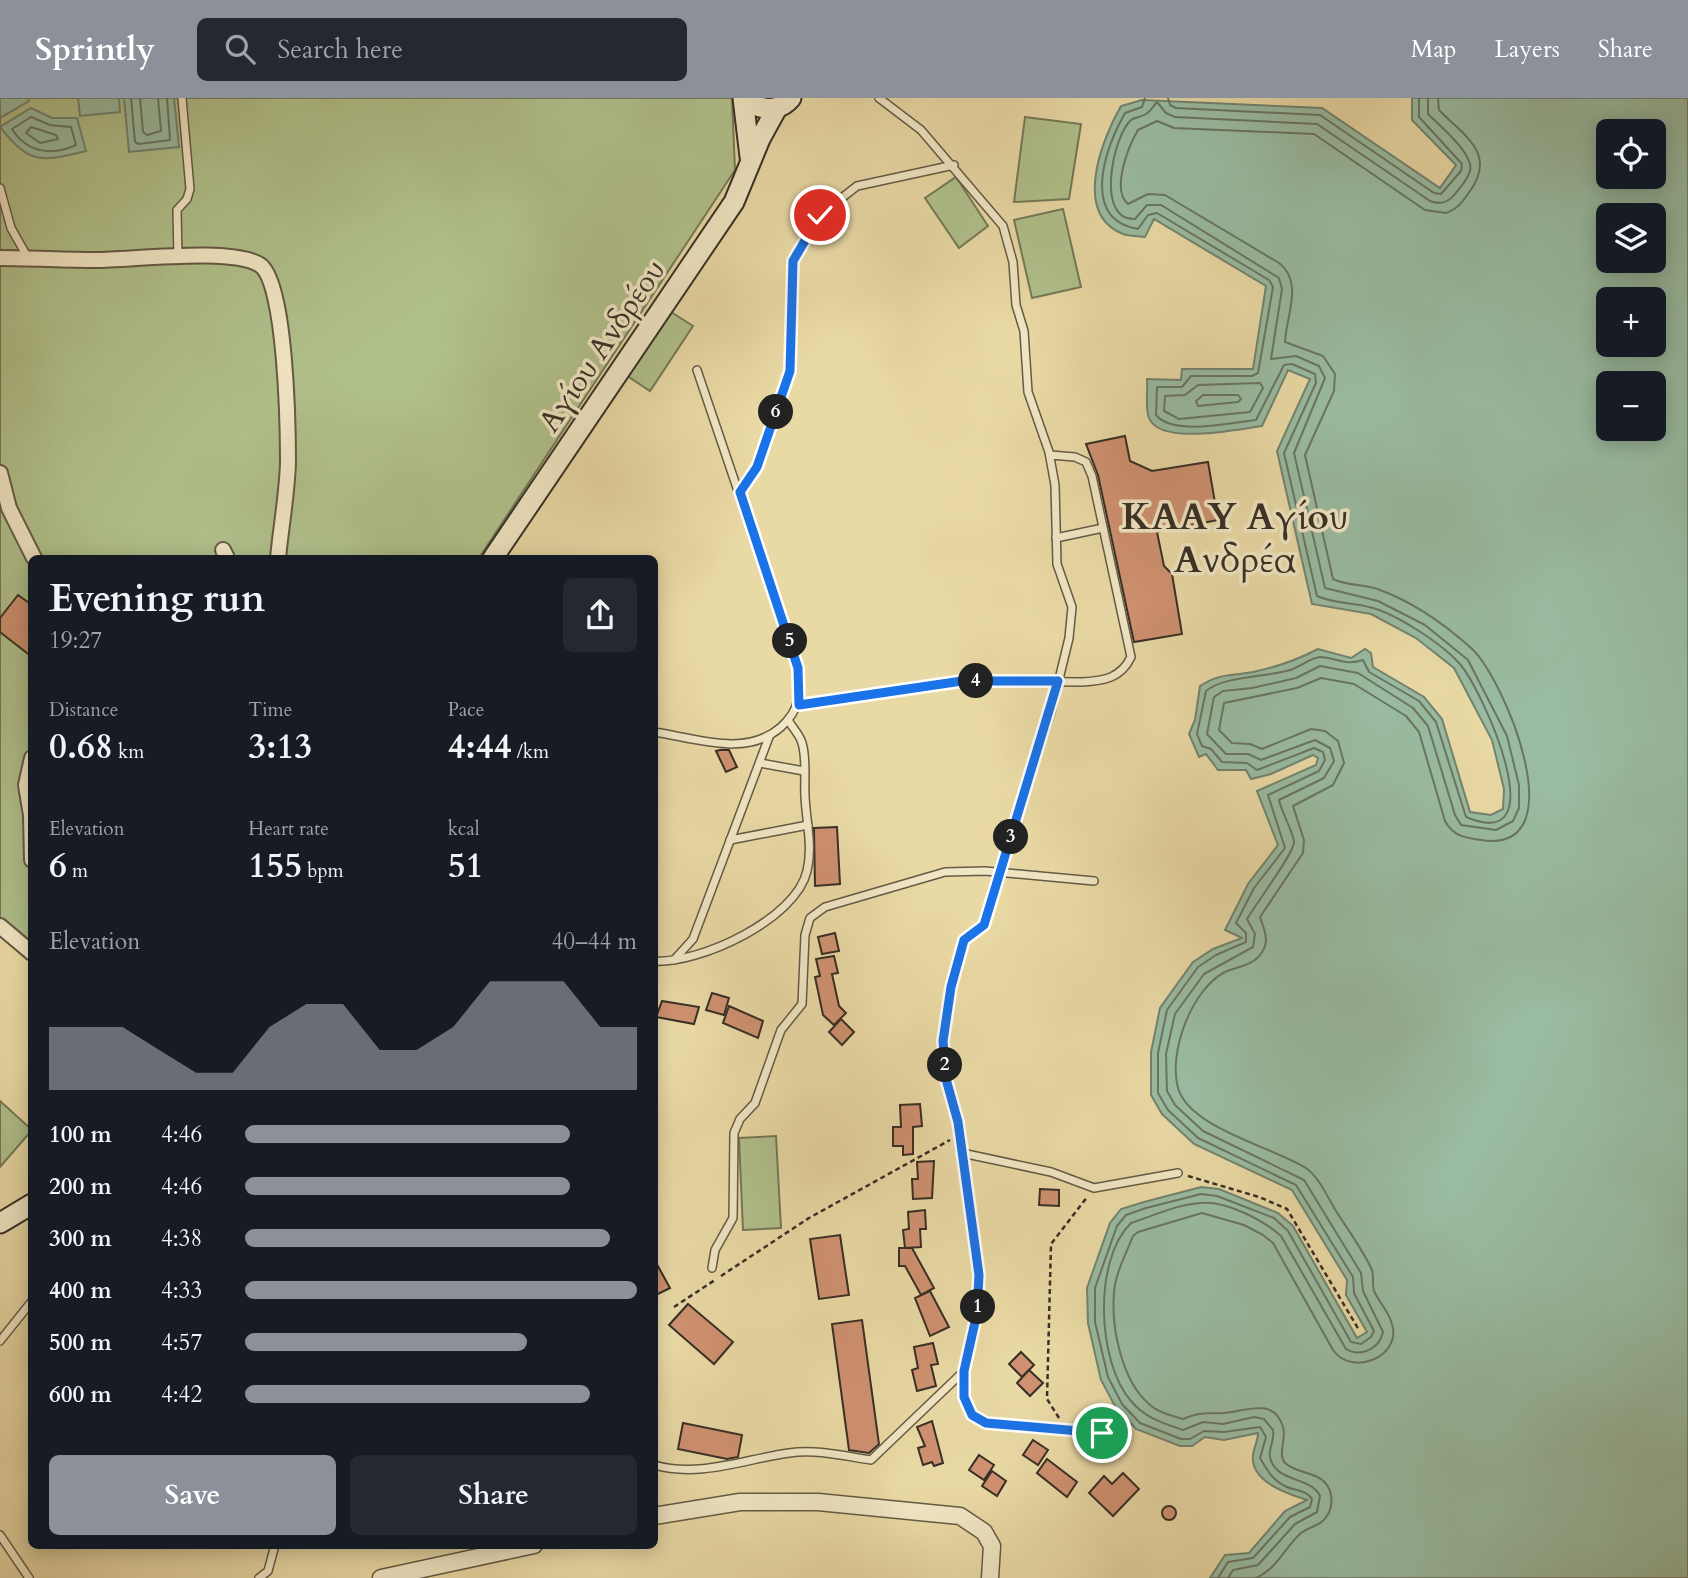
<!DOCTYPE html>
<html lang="en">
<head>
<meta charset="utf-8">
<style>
	body { margin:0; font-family:Cardo,serif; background:#242831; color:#f1f3f6; height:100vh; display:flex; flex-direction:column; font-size:26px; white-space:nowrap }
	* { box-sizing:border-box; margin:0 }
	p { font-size:23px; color:#9ea1a6 }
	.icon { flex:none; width:38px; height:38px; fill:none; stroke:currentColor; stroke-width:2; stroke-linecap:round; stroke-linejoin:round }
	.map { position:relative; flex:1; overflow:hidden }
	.panel { position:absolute; left:28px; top:457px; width:630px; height:994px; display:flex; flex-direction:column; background:#171b24; border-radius:10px; box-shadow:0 4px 18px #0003 }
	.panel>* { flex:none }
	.controls { position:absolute; left:1596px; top:21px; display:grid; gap:14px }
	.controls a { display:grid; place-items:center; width:70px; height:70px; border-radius:10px; background:#171b24; box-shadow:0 4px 18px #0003; font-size:35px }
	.pin { position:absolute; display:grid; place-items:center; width:60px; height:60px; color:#fff; margin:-30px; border:4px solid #fff; border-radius:50%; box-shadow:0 2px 7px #0007 }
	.km { position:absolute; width:35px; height:35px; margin:-18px; border-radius:50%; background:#222; color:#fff; font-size:19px; line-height:35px; text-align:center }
	.round { display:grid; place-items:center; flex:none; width:74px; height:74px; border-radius:10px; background:#242831 }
	.headline { display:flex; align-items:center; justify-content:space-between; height:119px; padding:0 21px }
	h1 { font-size:38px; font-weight:700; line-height:52px }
	.metrics { display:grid; grid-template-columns:repeat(3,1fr); gap:10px; height:119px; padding:7px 21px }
	.metrics div { display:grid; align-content:center }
	.metrics b { font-size:35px; font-weight:700 }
	.metrics small { font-size:19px; font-weight:400 }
	.metrics p { font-size:19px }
	.chart { height:196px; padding:14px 21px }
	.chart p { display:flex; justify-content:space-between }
	.chart svg { width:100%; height:126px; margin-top:7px; fill:#8c9099; opacity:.7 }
	.cta { display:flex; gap:14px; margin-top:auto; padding:14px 21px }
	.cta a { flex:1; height:80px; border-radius:10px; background:#8c9099; color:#fff; font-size:28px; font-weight:700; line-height:80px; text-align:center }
	.cta a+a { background:#242831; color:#f1f3f6 }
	ul { padding:0 21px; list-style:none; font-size:23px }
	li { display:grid; grid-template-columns:112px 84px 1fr; align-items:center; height:52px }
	li i { height:18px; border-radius:9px; background:#8c9099 }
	header { display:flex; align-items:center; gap:42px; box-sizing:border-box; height:98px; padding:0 35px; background:#8c9099; color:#fff }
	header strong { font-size:33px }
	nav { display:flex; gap:38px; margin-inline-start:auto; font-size:24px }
	.search { width:490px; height:63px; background:#242831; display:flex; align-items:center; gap:18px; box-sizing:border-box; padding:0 24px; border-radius:10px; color:#9ea1a6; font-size:26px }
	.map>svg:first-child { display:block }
	.green { fill:#b0c08b; stroke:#747858; stroke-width:2 }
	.water { fill:#99bba1; stroke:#72836f; stroke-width:2; fill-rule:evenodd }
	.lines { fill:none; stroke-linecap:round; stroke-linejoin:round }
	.shore { stroke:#687563; stroke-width:2 }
	.building { fill:#cf9171; stroke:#372f25; stroke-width:2 }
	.service-casing { stroke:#645a45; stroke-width:10 }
	.minor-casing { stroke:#645a45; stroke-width:18 }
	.tertiary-casing { stroke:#645a45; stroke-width:19 }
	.secondary-casing { stroke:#372f25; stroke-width:23 }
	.path { stroke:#372f25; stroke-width:2.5; stroke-dasharray:5 3.5; stroke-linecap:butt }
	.service { stroke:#f1e6c4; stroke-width:7 }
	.minor { stroke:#f1e6c4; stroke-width:14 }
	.tertiary { stroke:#f1e6c4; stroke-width:16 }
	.secondary { stroke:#f1e6c4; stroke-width:19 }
	.route-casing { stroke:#fff; stroke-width:14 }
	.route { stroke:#1a73e8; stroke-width:9 }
	.labels { text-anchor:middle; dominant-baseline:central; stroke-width:7; stroke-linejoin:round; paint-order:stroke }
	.street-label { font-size:30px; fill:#372f25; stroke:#f1e6c4 }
	.district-label { font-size:37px; font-weight:bold; fill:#372f25; stroke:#f1e6c4 }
</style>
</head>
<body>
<header>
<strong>Sprintly</strong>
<div class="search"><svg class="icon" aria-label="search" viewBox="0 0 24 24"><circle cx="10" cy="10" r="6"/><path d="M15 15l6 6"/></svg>Search here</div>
<nav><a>Map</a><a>Layers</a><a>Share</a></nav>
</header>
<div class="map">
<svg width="1688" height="1480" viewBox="0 0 1688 1480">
	<rect width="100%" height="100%" fill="#e9d9a5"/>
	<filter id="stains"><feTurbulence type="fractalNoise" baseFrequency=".00286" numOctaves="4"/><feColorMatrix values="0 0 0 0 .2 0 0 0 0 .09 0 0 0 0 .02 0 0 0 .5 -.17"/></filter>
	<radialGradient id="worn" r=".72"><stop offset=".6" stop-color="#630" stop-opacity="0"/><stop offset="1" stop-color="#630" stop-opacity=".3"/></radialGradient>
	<g class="green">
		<polygon points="0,0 732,0 735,72 479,460 32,460 31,846 0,826"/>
		<polygon points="1025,19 1081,26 1069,101 1014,104"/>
		<polygon points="956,79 988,128 959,150 925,100"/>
		<polygon points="1063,111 1081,189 1032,200 1014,122"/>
		<polygon points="657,205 693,228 650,293 614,269"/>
		<polygon points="0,1003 32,1032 0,1069"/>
		<polygon points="776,1038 781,1130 743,1132 739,1040"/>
	</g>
	<g class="water">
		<polygon points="0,0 28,0 29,3 0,20"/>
		<polygon points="78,0 119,0 120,14 80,18"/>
		<polygon points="124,0 174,0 179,49 129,54"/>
		<path d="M1412,0H1688V1480H1210L1225,1457L1249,1455L1285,1413L1307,1402C1288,1396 1250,1384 1253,1357C1254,1349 1258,1343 1258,1335L1224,1342L1205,1339L1192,1348H1180L1136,1331L1116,1310L1101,1282L1088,1225L1087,1190L1110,1125L1121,1111L1144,1104L1201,1089L1219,1091L1278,1115L1293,1128L1357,1240L1367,1234L1346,1197L1347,1182L1292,1092L1194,1046L1162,1016L1151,997V954L1160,910L1193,864L1213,851L1242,840L1225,832L1248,786L1278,747L1257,693L1316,667L1318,660L1313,657L1271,676L1251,681L1246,672H1218L1206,656L1199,659L1189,636L1195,622L1200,588C1220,575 1231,578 1253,574C1277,569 1297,562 1318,551L1351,560L1365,551L1371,555L1373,569L1424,599L1442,621L1470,714L1491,717L1503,711L1504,691L1492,642L1454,570L1416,540L1371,516L1312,506L1277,353L1310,281L1288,272L1262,328C1238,331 1160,348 1149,320C1145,310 1148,292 1147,281L1181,282L1182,271H1253L1266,188L1154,121L1145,139C1138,138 1129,138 1123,136C1072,116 1102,41 1121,8L1142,2L1322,10L1440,90L1456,67L1412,22ZM1654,33V79H1608V33ZM1654,117V163H1608V117ZM1608,201H1654V247H1608ZM1654,285V331H1608V285Z"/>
		<path d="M31,10L52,20H77L86,53C41,64 30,67 0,29Z"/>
	</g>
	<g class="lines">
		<g class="shore">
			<polyline points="131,0 135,44 139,46 170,42 167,0"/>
			<polyline points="140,0 143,34 147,37 161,33 158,0"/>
			<path d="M1145,0L1142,9L1125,15C1105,49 1080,122 1138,131L1148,117L1157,115L1269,182L1273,189L1258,275L1252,278H1191L1182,289H1157L1156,317C1173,338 1230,325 1256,322L1284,267L1292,266L1315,276L1316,285L1284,355L1317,498C1332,505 1353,505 1369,509C1395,515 1441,545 1459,565C1482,590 1558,758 1466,719L1436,624L1419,603L1369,574L1363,562C1343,568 1339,560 1321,559C1311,559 1300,569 1290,572C1266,579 1224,578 1206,593L1197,636L1202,648L1211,651L1222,664L1247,665L1257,672L1314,650L1323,654L1325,662L1319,673L1268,697L1285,750L1254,790L1236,825L1246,835V844L1216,857L1198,869L1167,912L1158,955V995L1168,1012L1198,1040L1296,1087L1353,1179L1354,1195L1374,1233L1371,1239L1361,1246L1351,1244L1288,1133L1274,1120L1217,1098L1201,1096L1146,1110L1126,1117L1117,1128L1095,1190V1224L1108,1279L1122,1306L1140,1325L1181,1341H1190L1204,1333L1224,1334L1260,1329L1266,1339L1260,1360C1267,1372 1273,1383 1287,1389C1296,1393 1306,1392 1312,1401L1310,1409L1290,1419L1253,1460L1228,1464L1218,1480"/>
			<polyline points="1168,0 1170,7 1176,10 1320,17 1434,95 1441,96 1461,73 1462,66 1419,19 1419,0"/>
			<path d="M31,19L50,27L71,29L76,47C52,58 27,55 12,31Z"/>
			<polygon points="31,29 56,37 58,41 40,45 26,35"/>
			<polygon points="1260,285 1263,290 1250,314 1179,321 1164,313 1165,298 1185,297 1198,287"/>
			<polygon points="1203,297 1238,297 1241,301 1238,304 1198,308 1196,303"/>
			<path d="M1228,1480L1233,1472L1258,1467L1295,1426L1317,1414L1320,1398C1311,1378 1275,1385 1270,1359C1268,1351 1275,1342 1273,1332L1264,1321L1254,1319L1223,1326L1203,1324L1183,1332C1163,1325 1145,1320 1131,1303C1097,1264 1093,1162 1131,1125C1153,1118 1178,1106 1201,1105C1227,1103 1263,1122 1281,1138L1346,1251C1361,1260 1380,1250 1383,1234L1363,1193L1361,1175L1304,1082L1203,1033L1175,1007L1167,993L1166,956L1175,916L1204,876L1253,849L1255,836L1247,821C1255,807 1295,754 1294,744C1292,730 1282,716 1279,702L1324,680L1334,663L1330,650L1315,642L1261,662L1248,656H1226L1207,636L1214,599L1223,593L1252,590L1296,580L1320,568L1358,575L1413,610L1428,628L1455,717L1461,727L1496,732L1513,723L1519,710V687L1507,638L1468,562L1425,527L1378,503L1325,490L1294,355L1325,280L1319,268L1296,258L1271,261L1282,191L1279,180L1161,107H1147L1135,121C1095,123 1113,38 1131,22C1135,19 1142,19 1146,16C1151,13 1153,8 1157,4L1166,15L1175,19L1317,26L1430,103C1440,107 1448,105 1455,96C1460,90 1468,81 1470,73C1475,57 1439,27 1428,16V0"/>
			<path d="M1256,1480C1277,1471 1285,1449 1301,1435C1310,1428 1321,1428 1327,1418C1333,1408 1333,1396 1327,1387C1317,1373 1297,1376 1285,1365C1277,1356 1287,1341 1283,1329C1274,1299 1246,1313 1224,1315C1205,1316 1202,1313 1183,1321C1172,1318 1157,1314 1149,1306C1122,1283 1111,1230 1114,1195C1115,1176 1126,1156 1133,1138L1138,1134L1202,1115L1244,1127L1263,1137L1273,1145L1333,1252C1352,1279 1402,1259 1392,1226C1389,1214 1379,1204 1374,1193C1372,1187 1374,1179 1372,1172C1363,1152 1348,1132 1336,1113C1328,1100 1319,1079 1306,1070C1275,1050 1189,1030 1178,990C1168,954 1192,891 1225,874C1238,868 1254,868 1262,854C1270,842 1264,832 1260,819L1303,755L1304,742L1293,708L1333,687L1344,665L1338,643L1325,633L1311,631L1262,651L1250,646L1232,645L1219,632L1224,605L1297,590L1321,580L1354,586L1406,618L1419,634L1445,723C1453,738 1465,740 1481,742C1578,757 1504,578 1470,549C1444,526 1413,504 1380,492C1365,486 1347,488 1333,481L1305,357L1334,293L1335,276L1323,258L1285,244C1286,218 1304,184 1279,165L1165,97L1148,96L1128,106C1111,92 1128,49 1138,32L1157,23L1174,30L1314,36L1425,112L1446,115C1458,111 1463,103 1470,93C1497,55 1464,38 1439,12L1438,0"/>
		</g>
	</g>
	<g class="building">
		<polygon points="1125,338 1130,363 1152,373 1208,364 1218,422 1157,434 1164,468 1172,476 1182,536 1134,544 1098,377 1086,346"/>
		<polygon points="18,497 32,507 32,559 0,534 0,520"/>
		<polygon points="720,652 729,652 737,669 726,674 716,653"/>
		<polygon points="837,729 840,786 815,788 814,730"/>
		<polygon points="835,835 839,853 822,856 818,839"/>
		<polygon points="834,858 838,875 832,876 839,908 846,915 834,927 823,917 815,879 820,878 816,861"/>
		<polygon points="712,895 729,900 724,917 706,912"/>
		<polygon points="662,903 699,909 694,926 656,919"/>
		<polygon points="729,908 763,923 758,940 723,925"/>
		<polygon points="841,921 854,934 842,947 829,934"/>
		<polygon points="920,1006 922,1028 913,1029 913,1056 903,1057 903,1048 893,1048 893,1029 901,1029 900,1007"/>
		<polygon points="934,1063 932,1100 913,1101 912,1081 918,1081 917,1064"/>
		<polygon points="1040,1091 1059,1092 1059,1108 1039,1107"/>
		<polygon points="925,1112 926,1131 920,1131 921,1149 905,1150 903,1132 909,1131 908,1114"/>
		<polygon points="840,1137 849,1197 819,1201 810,1141"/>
		<polygon points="899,1150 912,1150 934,1190 921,1197 905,1168 899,1168"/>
		<polygon points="654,1161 670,1190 654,1198"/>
		<polygon points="930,1193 949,1229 930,1238 915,1200"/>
		<polygon points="688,1206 733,1244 714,1266 669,1227"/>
		<polygon points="862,1222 879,1346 869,1355 849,1352 832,1226"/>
		<polygon points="933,1245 938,1266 931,1267 936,1288 917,1293 912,1272 918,1270 914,1249"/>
		<polygon points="1021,1254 1034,1267 1022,1279 1009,1266"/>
		<polygon points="1029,1272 1043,1285 1030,1298 1017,1285"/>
		<polygon points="932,1323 943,1365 934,1368 932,1364 923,1367 918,1350 925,1348 917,1329"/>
		<polygon points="683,1325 742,1337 738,1359 727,1361 678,1351"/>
		<polygon points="1033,1342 1048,1352 1038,1367 1023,1357"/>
		<polygon points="979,1357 994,1367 984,1382 969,1372"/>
		<polygon points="1047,1361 1077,1384 1067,1399 1037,1375"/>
		<polygon points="992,1373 1006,1383 997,1398 982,1388"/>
		<polygon points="1123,1375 1139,1391 1113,1418 1089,1395 1104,1378 1112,1386"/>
		<circle cx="1169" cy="1415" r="7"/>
	</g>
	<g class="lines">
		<g class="service-casing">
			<g id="service">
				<polyline points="879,0 921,32 1003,128 1013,164 1016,207 1024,233 1028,294 1049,354 1055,387 1057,466 1072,509 1069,540 1051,614 998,774 984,827 964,842 951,889 943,942 946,981 958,1024 979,1177 977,1215 964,1273 964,1299 972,1317 986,1325 1103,1335"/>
				<polyline points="0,90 11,130 28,160"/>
				<polyline points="178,159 177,112 187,101 190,91 182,0"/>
				<polyline points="740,394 757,369 791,273 793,163 806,138 820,117 857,88 954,67"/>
				<polyline points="1056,440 1103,430"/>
				<path d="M799,607L962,583L1082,584C1104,583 1121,580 1131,559L1092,378L1086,364L1075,359L1050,357"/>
				<path d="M654,634C696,640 746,660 781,629C801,611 800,596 798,570L697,272"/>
				<polyline points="760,665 804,673"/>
				<polyline points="730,742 808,727"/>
				<polyline points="674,862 693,841 769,639"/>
				<path d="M654,863C700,866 796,821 807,773C813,748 806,723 805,698C804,682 807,661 802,645C800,637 792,629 788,622"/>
				<polyline points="962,1055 1051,1074 1094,1090 1178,1075"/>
				<polyline points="712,1170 715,1152 733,1120 734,1035 740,1021 755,1005 781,932 802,906 805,837 810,820 825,809 945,774 985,773 1094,783"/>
				<polyline points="0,1243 32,1203"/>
				<path d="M654,1367C700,1380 745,1361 789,1355C817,1351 844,1358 871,1362L964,1273"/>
				<polyline points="0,1437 29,1480"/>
				<polyline points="259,1480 268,1473 275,1447"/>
			</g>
		</g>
		<g class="minor-casing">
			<g id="minor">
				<path d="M0,160C32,160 64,162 96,162C132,162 233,149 260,167C286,184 288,331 288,365C287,396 281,429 278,460"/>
				<polyline points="0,375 9,410 34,460"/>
				<polyline points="223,452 227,460"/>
				<polyline points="32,660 26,687 31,717 32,762"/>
				<polyline points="0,828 32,855"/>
			</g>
		</g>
		<g class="tertiary-casing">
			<g id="tertiary">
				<polyline points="654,1418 740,1404 818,1404 960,1418 984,1434 992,1448 990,1480"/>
				<polyline points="381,1480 534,1447"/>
			</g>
		</g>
		<g class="secondary-casing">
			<g id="secondary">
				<polyline points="743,0 750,59"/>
				<path d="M746,0C759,13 778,15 791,0"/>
				<polyline points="493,460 734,104 760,41 777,10"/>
				<polyline points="0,1125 32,1106"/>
			</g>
		</g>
		<g class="path">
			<polyline points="1188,1078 1259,1099 1287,1111 1359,1232"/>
			<polyline points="721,1178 809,1120 950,1042"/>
			<polyline points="674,1209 715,1182"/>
			<polyline points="1059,1320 1047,1301 1051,1146 1088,1098"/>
		</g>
		<use href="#service" class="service"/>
		<use href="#minor" class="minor"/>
		<use href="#tertiary" class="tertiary"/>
		<use href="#secondary" class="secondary"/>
	</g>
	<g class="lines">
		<g class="route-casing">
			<polyline id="route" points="820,117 793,163 790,273 757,369 740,394 798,570 799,607 962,583 1058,583 984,827 964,842 951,889 943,943 946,981 958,1024 979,1177 977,1215 964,1273 964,1299 972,1317 986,1325 1102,1335"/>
		</g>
		<use href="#route" class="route"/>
	</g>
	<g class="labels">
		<g class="street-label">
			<text transform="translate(602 248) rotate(-56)">Αγίου Ανδρέου</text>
		</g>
		<g class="district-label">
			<text x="1235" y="419">ΚΑΑΥ Αγίου<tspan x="1235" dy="43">Ανδρέα</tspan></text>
		</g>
	</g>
	<rect width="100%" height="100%" filter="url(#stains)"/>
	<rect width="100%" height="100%" fill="url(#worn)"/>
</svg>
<div class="controls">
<a><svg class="icon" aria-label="locate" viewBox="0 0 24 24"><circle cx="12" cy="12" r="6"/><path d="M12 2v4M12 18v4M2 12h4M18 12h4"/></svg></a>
<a><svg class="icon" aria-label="layers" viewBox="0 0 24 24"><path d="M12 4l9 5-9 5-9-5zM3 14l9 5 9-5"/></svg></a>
<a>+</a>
<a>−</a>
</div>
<div class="pin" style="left:1102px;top:1335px;background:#1e9e55"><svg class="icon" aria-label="arrive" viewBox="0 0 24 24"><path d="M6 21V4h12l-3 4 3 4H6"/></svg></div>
<div class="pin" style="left:820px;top:117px;background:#d93025"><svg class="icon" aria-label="check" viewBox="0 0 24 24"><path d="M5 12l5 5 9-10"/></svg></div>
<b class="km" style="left:978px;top:1209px">1</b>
<b class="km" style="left:945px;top:967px">2</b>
<b class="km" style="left:1011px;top:739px">3</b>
<b class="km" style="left:976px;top:583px">4</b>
<b class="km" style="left:790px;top:543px">5</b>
<b class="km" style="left:776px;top:314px">6</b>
<section class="panel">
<div class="headline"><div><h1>Evening run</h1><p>19:27</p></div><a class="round"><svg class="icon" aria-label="share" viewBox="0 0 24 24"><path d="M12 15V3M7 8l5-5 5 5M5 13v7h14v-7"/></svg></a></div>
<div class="metrics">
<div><p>Distance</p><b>0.68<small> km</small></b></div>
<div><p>Time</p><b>3:13</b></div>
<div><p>Pace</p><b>4:44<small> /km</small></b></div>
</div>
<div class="metrics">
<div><p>Elevation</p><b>6<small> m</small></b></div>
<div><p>Heart rate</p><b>155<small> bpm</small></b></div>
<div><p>kcal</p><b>51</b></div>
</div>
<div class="chart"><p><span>Elevation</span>40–44 m</p>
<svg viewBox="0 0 160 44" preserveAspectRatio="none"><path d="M0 44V22L10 22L20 22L30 30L40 38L50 38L60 22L70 14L80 14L90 30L100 30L110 22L120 6L130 6L140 6L150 22L160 22V44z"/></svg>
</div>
<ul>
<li><b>100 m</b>4:46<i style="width:83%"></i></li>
<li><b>200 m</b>4:46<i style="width:83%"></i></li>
<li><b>300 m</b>4:38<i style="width:93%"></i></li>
<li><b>400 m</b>4:33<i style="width:100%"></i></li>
<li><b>500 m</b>4:57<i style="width:72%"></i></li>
<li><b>600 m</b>4:42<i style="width:88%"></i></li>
</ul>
<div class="cta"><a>Save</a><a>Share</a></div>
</section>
</div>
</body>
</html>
